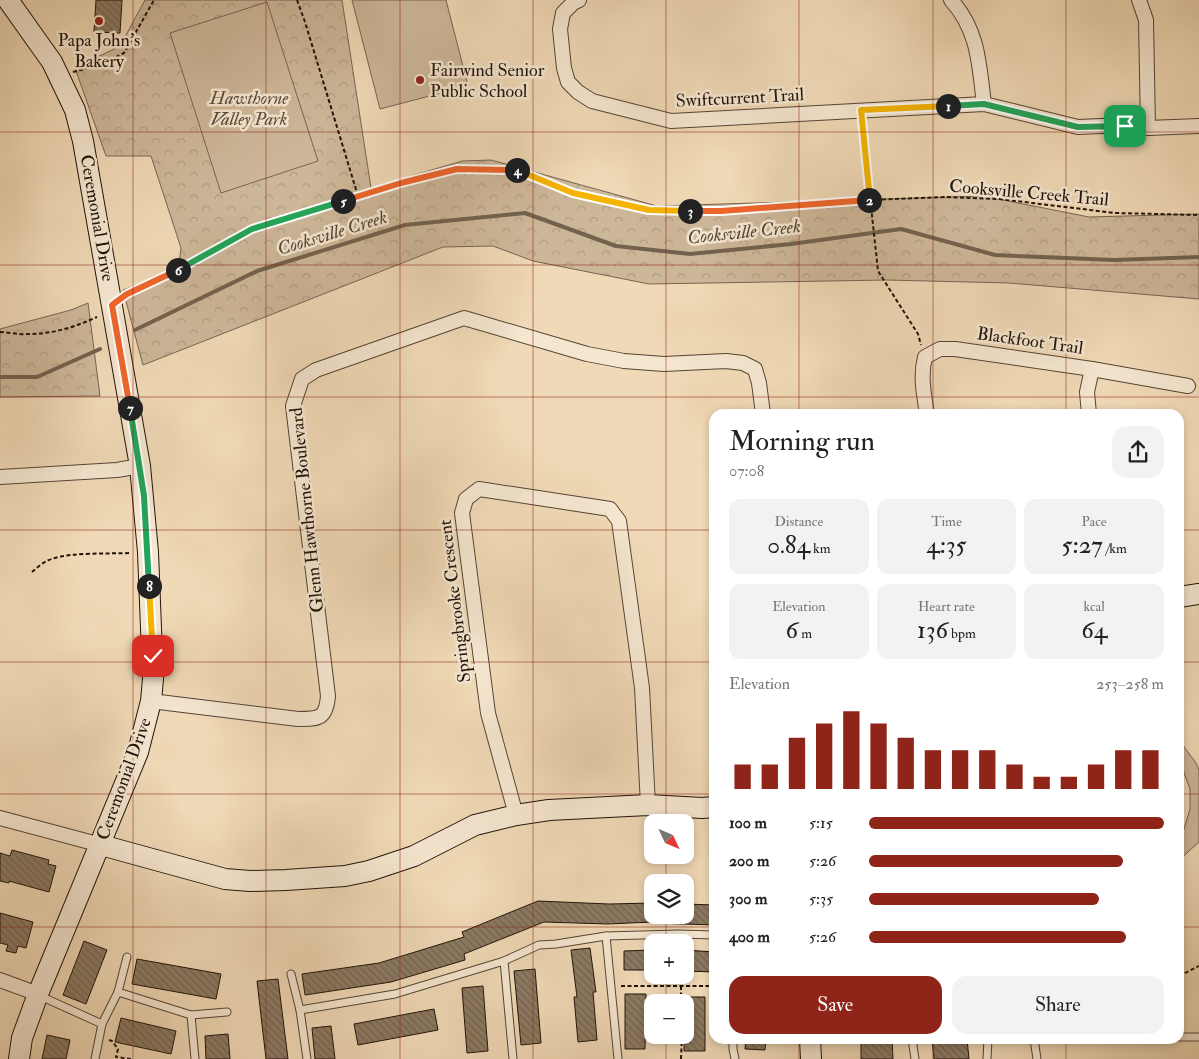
<!DOCTYPE html>
<html lang="en">
<head>
<meta charset="utf-8">
<style>
	body { margin:0; font-family:"IM FELL Double Pica",serif; background:#f2f2f2; color:#222; height:100vh; display:flex; flex-direction:column; font-size:19px; white-space:nowrap }
	* { box-sizing:border-box; margin:0 }
	p { font-size:16px; color:#767676 }
	.icon { flex:none; width:28px; height:28px; fill:none; stroke:currentColor; stroke-width:2; stroke-linecap:round; stroke-linejoin:round }
	.map { position:relative; flex:1; overflow:hidden }
	.details { position:absolute; left:709px; top:409px; width:475px; height:635px; display:flex; flex-direction:column; background:#fff; border-radius:15px; box-shadow:0 2px 8px #0003 }
	.details>* { flex:none }
	.needle { width:32px; rotate:134deg }
	.tools { position:absolute; left:644px; top:814px; display:grid; gap:10px }
	.tools a { display:grid; place-items:center; width:50px; height:50px; border-radius:10px; background:#fff; box-shadow:0 2px 8px #0003; font-size:25px }
	.pin { position:absolute; display:grid; place-items:center; width:42px; height:42px; color:#fff; margin:-21px; border-radius:10px; box-shadow:0 2px 8px #0006 }
	.km { position:absolute; width:25px; height:25px; margin:-12px; border-radius:50%; background:#222; color:#fff; font-size:14px; line-height:25px; text-align:center }
	.round { display:grid; place-items:center; flex:none; width:52px; height:52px; border-radius:15px; background:#f2f2f2 }
	.overview { display:flex; align-items:center; justify-content:space-between; height:85px; padding:0 20px }
	h1 { font-size:28px; font-weight:600; line-height:38px }
	.figures { display:grid; grid-template-columns:repeat(3,1fr); gap:8px; height:85px; padding:5px 20px }
	.figures div { display:grid; align-content:center; border-radius:12px; background:#f2f2f2; text-align:center }
	.figures b { font-size:25px; font-weight:600 }
	.figures small { font-size:14px; font-weight:400 }
	.figures p { font-size:14px }
	.chart { height:140px; padding:10px 20px }
	.chart p { display:flex; justify-content:space-between }
	.chart svg { width:100%; height:90px; margin-top:5px; stroke:#8f2418; stroke-width:6 }
	.button { display:flex; gap:10px; margin-top:auto; padding:10px 20px }
	.button a { flex:1; height:58px; border-radius:15px; background:#8f2418; color:#fff; font-size:20px; font-weight:600; line-height:58px; text-align:center }
	.button a+a { background:#f2f2f2; color:#222 }
	ul { padding:0 20px; list-style:none; font-size:16px }
	li { display:grid; grid-template-columns:80px 60px 1fr; align-items:center; height:38px }
	li i { height:12px; border-radius:6px; background:#8f2418 }
	.map>svg:first-child { display:block }
	.forest { fill:url(#forest-crowns); stroke:#766552 }
	.garden { fill:#cdb799; stroke:#766552 }
	.lines { fill:none; stroke-linecap:round; stroke-linejoin:round }
	.stream { stroke:#72624e; stroke-width:4 }
	.building { fill:url(#building-back-hatch); stroke:#20130a }
	.lane-casing { stroke:#544435; stroke-width:9 }
	.street-casing { stroke:#544435; stroke-width:16 }
	.secondary-casing { stroke:#20130a; stroke-width:22 }
	.path { stroke:#20130a; stroke-width:2; stroke-dasharray:4 2.5; stroke-linecap:butt }
	.lane { stroke:#f5e6d0; stroke-width:7 }
	.street { stroke:#f5e6d0; stroke-width:14 }
	.secondary { stroke:#f5e6d0; stroke-width:20 }
	.split-1-casing { stroke:#fff; stroke-width:10 }
	.split-2-casing { stroke:#fff; stroke-width:10 }
	.split-3-casing { stroke:#fff; stroke-width:10 }
	.split-4-casing { stroke:#fff; stroke-width:10 }
	.split-5-casing { stroke:#fff; stroke-width:10 }
	.split-6-casing { stroke:#fff; stroke-width:10 }
	.split-7-casing { stroke:#fff; stroke-width:10 }
	.split-8-casing { stroke:#fff; stroke-width:10 }
	.split-9-casing { stroke:#fff; stroke-width:10 }
	.split-1 { stroke:#22a559; stroke-width:6 }
	.split-2 { stroke:#f5b400; stroke-width:6 }
	.split-3 { stroke:#f0652b; stroke-width:6 }
	.split-4 { stroke:#f5b400; stroke-width:6 }
	.split-5 { stroke:#f0652b; stroke-width:6 }
	.split-6 { stroke:#22a559; stroke-width:6 }
	.split-7 { stroke:#f0652b; stroke-width:6 }
	.split-8 { stroke:#22a559; stroke-width:6 }
	.split-9 { stroke:#f5b400; stroke-width:6 }
	.grid { fill:none; stroke:#8f2418; stroke-width:1; stroke-opacity:0.55 }
	.poi-dot { fill:#8f2418; stroke:#f5e6d0; stroke-width:2 }
	.labels { text-anchor:middle; dominant-baseline:central; stroke-width:5; stroke-linejoin:round; paint-order:stroke }
	.poi-label { font-size:18px; fill:#20130a; stroke:#f5e6d0 }
	.park-label { font-size:18px; font-style:italic; fill:#5d4c3c; stroke:#f5e6d0 }
	.street-label { font-size:18px; fill:#20130a; stroke:#f5e6d0 }
	.water-label { font-size:19px; font-style:italic; fill:#574738; stroke:#f5e6d0 }
</style>
</head>
<body>
<div class="map">
<svg width="1199" height="1059" viewBox="0 0 1199 1059">
	<defs>
		<pattern id="forest-crowns" width="20" height="18" patternUnits="userSpaceOnUse" patternTransform="scale(1.25)"><rect width="20" height="18" fill="#cdb799"/><path d="M2 6a3 3 0 1 1 6 0M12 15a3 3 0 1 1 6 0" fill="none" stroke="#b09c82"/></pattern>
		<pattern id="building-back-hatch" width="6" height="6" patternUnits="userSpaceOnUse" patternTransform="scale(1.25)"><rect width="6" height="6" fill="#8c7a63"/><path d="M-1 5l2 2M0 0l6 6M5-1l2 2" fill="none" stroke="#726350"/></pattern>
	</defs>
	<rect width="100%" height="100%" fill="#f0d9b6"/>
	<filter id="stains"><feTurbulence type="fractalNoise" baseFrequency=".004" numOctaves="4"/><feColorMatrix values="0 0 0 0 .2 0 0 0 0 .09 0 0 0 0 .02 0 0 0 .5 -.17"/></filter>
	<radialGradient id="worn" r=".72"><stop offset=".6" stop-color="#630" stop-opacity="0"/><stop offset="1" stop-color="#630" stop-opacity=".3"/></radialGradient>
	<g class="forest">
		<polygon points="145,0 342,0 371,188 462,161 491,160 657,206 983,196 1089,217 1199,214 1199,299 1009,283 887,280 649,284 533,261 493,246 443,247 143,365 123,290 178,270 181,248 151,156 106,156 75,68 120,46"/>
		<polygon points="88,303 100,396 0,397 0,329 71,310"/>
	</g>
	<g class="garden">
		<polygon points="352,0 446,0 468,86 380,109"/>
		<polygon points="267,2 318,161 221,193 170,33"/>
		<polygon points="1179,740 1196,763 1199,770 1199,842 1179,860 1179,838 1184,829 1190,809 1190,789 1183,770 1179,764"/>
	</g>
	<g class="lines">
		<g class="stream">
			<polyline points="135,330 257,271 405,225 525,213 616,246 690,254 791,244 901,229 995,255 1114,260 1199,257"/>
			<polyline points="0,377 37,377 100,349"/>
		</g>
	</g>
	<g class="building">
		<polygon points="96,0 122,0 120,33 94,32"/>
		<polygon points="12,850 49,860 48,864 56,866 49,892 9,881 9,883 0,881 0,853 10,856"/>
		<polygon points="538,901 609,904 652,903 652,922 608,924 544,922 464,954 465,960 391,982 305,995 302,974 379,963 464,937 462,932"/>
		<polygon points="685,904 714,905 714,925 655,923 655,915 685,915"/>
		<polygon points="0,913 33,922 26,948 18,946 16,953 6,951 8,945 0,943"/>
		<polygon points="84,941 107,950 86,1004 63,995"/>
		<polygon points="590,948 596,992 593,992 597,1040 578,1042 574,997 577,997 571,950"/>
		<polygon points="652,950 652,970 624,970 624,951"/>
		<polygon points="685,950 714,952 714,972 685,971"/>
		<polygon points="137,959 221,974 216,999 132,984"/>
		<polygon points="535,969 541,1043 521,1045 514,971"/>
		<polygon points="278,979 288,1059 266,1059 257,981"/>
		<polygon points="483,986 488,1051 467,1053 462,988"/>
		<polygon points="625,994 646,994 645,1049 625,1049"/>
		<polygon points="685,997 705,997 705,1051 684,1051"/>
		<polygon points="434,1009 438,1030 358,1045 354,1024"/>
		<polygon points="121,1018 176,1031 171,1054 115,1042"/>
		<polygon points="331,1026 335,1059 315,1059 312,1028"/>
		<polygon points="228,1034 230,1059 206,1059 205,1036"/>
		<polygon points="47,1035 70,1040 66,1059 42,1059"/>
		<polygon points="746,1039 766,1039 765,1050 745,1049"/>
		<polygon points="861,1039 892,1039 893,1059 861,1059"/>
		<polygon points="932,1039 967,1039 969,1059 934,1059"/>
	</g>
	<g class="lines">
		<g class="lane-casing">
			<g id="lane">
				<polyline points="606,936 618,1059"/>
				<polyline points="504,961 513,1059"/>
				<polyline points="291,974 300,1010 307,1059"/>
				<polyline points="118,992 191,1015 227,1012"/>
				<polyline points="38,995 102,1024"/>
				<polyline points="300,1010 395,994 504,961 539,945 556,944 606,936 678,934 714,935"/>
				<polyline points="191,1015 195,1059"/>
				<polyline points="1179,1037 1199,1037"/>
				<polyline points="733,1039 733,1049 735,1059"/>
				<polyline points="912,1039 915,1059"/>
				<polyline points="1034,1039 1037,1059"/>
				<polyline points="95,1059 102,1024 118,992 127,957"/>
				<polyline points="987,1059 988,1039"/>
			</g>
		</g>
		<g class="street-casing">
			<g id="street">
				<polyline points="579,0 573,3 563,13 560,29 564,68 568,82 578,92 592,101 671,121 984,104 1078,127 1125,125 1148,128 1199,126"/>
				<path d="M951,0C979,31 979,65 984,104"/>
				<polyline points="1139,0 1146,20 1148,128"/>
				<path d="M927,414C924,395 920,376 925,357L940,349H955L1092,369L1188,386"/>
				<polyline points="1089,414 1087,392 1092,369"/>
				<polyline points="0,477 117,470 140,466"/>
				<path d="M151,701L298,719C319,719 326,719 328,696L293,406L302,379L316,370L464,318L587,354L624,361L664,364L726,361L743,363L755,369L759,383L763,414"/>
				<polyline points="516,815 488,713 462,513 466,499 479,489 610,509 619,521 642,688 648,805"/>
				<polyline points="0,818 101,845"/>
				<polyline points="0,980 38,994"/>
			</g>
		</g>
		<g class="secondary-casing">
			<g id="secondary">
				<polyline points="8,0 52,62 75,110 83,141 140,466 148,552 153,679 151,701 138,752 38,994 22,1038 19,1059"/>
				<polyline points="1179,597 1199,594"/>
				<polyline points="101,845 225,879 250,881 286,880 345,876 369,871 414,856 475,825 516,815 549,810 648,805 702,808 714,807"/>
				<polyline points="810,1039 811,1059"/>
			</g>
		</g>
		<g class="path">
			<polyline points="297,0 305,22 358,196"/>
			<polyline points="73,72 102,64 124,53 154,0"/>
			<polyline points="862,123 878,271 918,334 921,345"/>
			<polyline points="127,294 178,270 252,229 401,183 457,169 517,170 573,193 649,210 721,211 870,200 946,197 999,199 1115,213 1199,215"/>
			<path d="M0,332C9,332 19,335 28,334C53,334 75,327 97,317"/>
			<path d="M32,572C38,567 44,561 52,559C70,552 109,554 130,553"/>
			<polyline points="1179,976 1199,966"/>
			<polyline points="621,986 714,986"/>
			<polyline points="681,986 681,1002"/>
			<polyline points="109,1040 112,1041 118,1049 116,1057 131,1059"/>
			<polyline points="681,1059 682,1035"/>
		</g>
		<use href="#lane" class="lane"/>
		<use href="#street" class="street"/>
		<use href="#secondary" class="secondary"/>
	</g>
	<g class="lines">
		<g class="split-1-casing">
			<polyline id="split-1" points="948,106 984,104 1078,127 1125,126"/>
		</g>
		<g class="split-2-casing">
			<polyline id="split-2" points="869,200 870,200 861,110 948,106"/>
		</g>
		<g class="split-3-casing">
			<polyline id="split-3" points="690,211 721,211 869,200"/>
		</g>
		<g class="split-4-casing">
			<polyline id="split-4" points="517,170 573,193 649,210 690,211"/>
		</g>
		<g class="split-5-casing">
			<polyline id="split-5" points="343,201 401,183 457,169 517,170"/>
		</g>
		<g class="split-6-casing">
			<polyline id="split-6" points="178,270 252,229 343,201"/>
		</g>
		<g class="split-7-casing">
			<polyline id="split-7" points="130,408 112,305 127,294 178,270"/>
		</g>
		<g class="split-8-casing">
			<polyline id="split-8" points="130,408 144,496 149,586"/>
		</g>
		<g class="split-9-casing">
			<polyline id="split-9" points="149,586 153,656"/>
		</g>
		<use href="#split-1" class="split-1"/>
		<use href="#split-2" class="split-2"/>
		<use href="#split-3" class="split-3"/>
		<use href="#split-4" class="split-4"/>
		<use href="#split-5" class="split-5"/>
		<use href="#split-6" class="split-6"/>
		<use href="#split-7" class="split-7"/>
		<use href="#split-8" class="split-8"/>
		<use href="#split-9" class="split-9"/>
	</g>
	<path class="grid" d="M133,0V1059M266,0V1059M400,0V1059M533,0V1059M666,0V822M799,0V414M933,0V414M1066,0V414M0,132H1199M0,265H1199M0,397H1199M0,530H714M1179,530H1199M0,662H714M1179,662H1199M0,794H714M1179,794H1199M666,855V882M666,915V942M0,927H714M1179,927H1199M666,975V1002M666,1035V1059M799,1039V1059M933,1039V1059M1066,1039V1059"/>
	<g class="poi-dot">
		<circle cx="99" cy="21" r="5"/>
		<circle cx="420" cy="80" r="5"/>
	</g>
	<g class="labels">
		<g class="poi-label">
			<text x="99" y="40">Papa John's<tspan x="99" dy="21">Bakery</tspan></text>
			<text x="430" y="70" text-anchor="start">Fairwind Senior<tspan x="430" dy="21">Public School</tspan></text>
		</g>
		<g class="park-label">
			<text x="249" y="98">Hawthorne<tspan x="249" dy="21">Valley Park</tspan></text>
		</g>
		<g class="street-label">
			<text transform="translate(740 98) rotate(-3)">Swiftcurrent Trail</text>
			<text transform="translate(1029 193) rotate(5)">Cooksville Creek Trail</text>
			<text transform="translate(97 218) rotate(80)">Ceremonial Drive</text>
			<text transform="translate(1030 341) rotate(8)">Blackfoot Trail</text>
			<text transform="translate(307 510) rotate(-96)">Glenn Hawthorne Boulevard</text>
			<text transform="translate(455 601) rotate(-97)">Springbrooke Crescent</text>
			<text transform="translate(124 779) rotate(-70)">Ceremonial Drive</text>
		</g>
		<g class="water-label">
			<text transform="translate(744 232) rotate(-6)">Cooksville Creek</text>
			<text transform="translate(332 233) rotate(-17)">Cooksville Creek</text>
		</g>
	</g>
	<rect width="100%" height="100%" filter="url(#stains)"/>
	<rect width="100%" height="100%" fill="url(#worn)"/>
</svg>
<div class="tools">
<a><svg class="needle" viewBox="-14 -14 28 28"><path d="M0-13l5 13h-10z" fill="#e53935"/><path d="M0 13l5-13h-10z" fill="#767676"/></svg></a>
<a><svg class="icon" aria-label="layers" viewBox="0 0 24 24"><path d="M12 4l9 5-9 5-9-5zM3 14l9 5 9-5"/></svg></a>
<a>+</a>
<a>−</a>
</div>
<div class="pin" style="left:1125px;top:126px;background:#1e9e55"><svg class="icon" aria-label="arrive" viewBox="0 0 24 24"><path d="M6 21V4h12l-3 4 3 4H6"/></svg></div>
<div class="pin" style="left:153px;top:656px;background:#d93025"><svg class="icon" aria-label="check" viewBox="0 0 24 24"><path d="M5 12l5 5 9-10"/></svg></div>
<b class="km" style="left:948px;top:106px">1</b>
<b class="km" style="left:869px;top:200px">2</b>
<b class="km" style="left:690px;top:211px">3</b>
<b class="km" style="left:517px;top:170px">4</b>
<b class="km" style="left:343px;top:201px">5</b>
<b class="km" style="left:178px;top:270px">6</b>
<b class="km" style="left:130px;top:408px">7</b>
<b class="km" style="left:149px;top:586px">8</b>
<section class="details">
<div class="overview"><div><h1>Morning run</h1><p>07:08</p></div><a class="round"><svg class="icon" aria-label="share" viewBox="0 0 24 24"><path d="M12 15V3M7 8l5-5 5 5M5 13v7h14v-7"/></svg></a></div>
<div class="figures">
<div><p>Distance</p><b>0.84<small> km</small></b></div>
<div><p>Time</p><b>4:35</b></div>
<div><p>Pace</p><b>5:27<small> /km</small></b></div>
</div>
<div class="figures">
<div><p>Elevation</p><b>6<small> m</small></b></div>
<div><p>Heart rate</p><b>136<small> bpm</small></b></div>
<div><p>kcal</p><b>64</b></div>
</div>
<div class="chart"><p><span>Elevation</span>253–258 m</p>
<svg viewBox="0 0 160 44" preserveAspectRatio="none"><path d="M5 44V32M15 44V32M25 44V19M35 44V12M45 44V6M55 44V12M65 44V19M75 44V25M85 44V25M95 44V25M105 44V32M115 44V38M125 44V38M135 44V32M145 44V25M155 44V25"/></svg>
</div>
<ul>
<li><b>100 m</b>5:15<i style="width:100%"></i></li>
<li><b>200 m</b>5:26<i style="width:86%"></i></li>
<li><b>300 m</b>5:35<i style="width:78%"></i></li>
<li><b>400 m</b>5:26<i style="width:87%"></i></li>
</ul>
<div class="button"><a>Save</a><a>Share</a></div>
</section>
</div>
</body>
</html>
